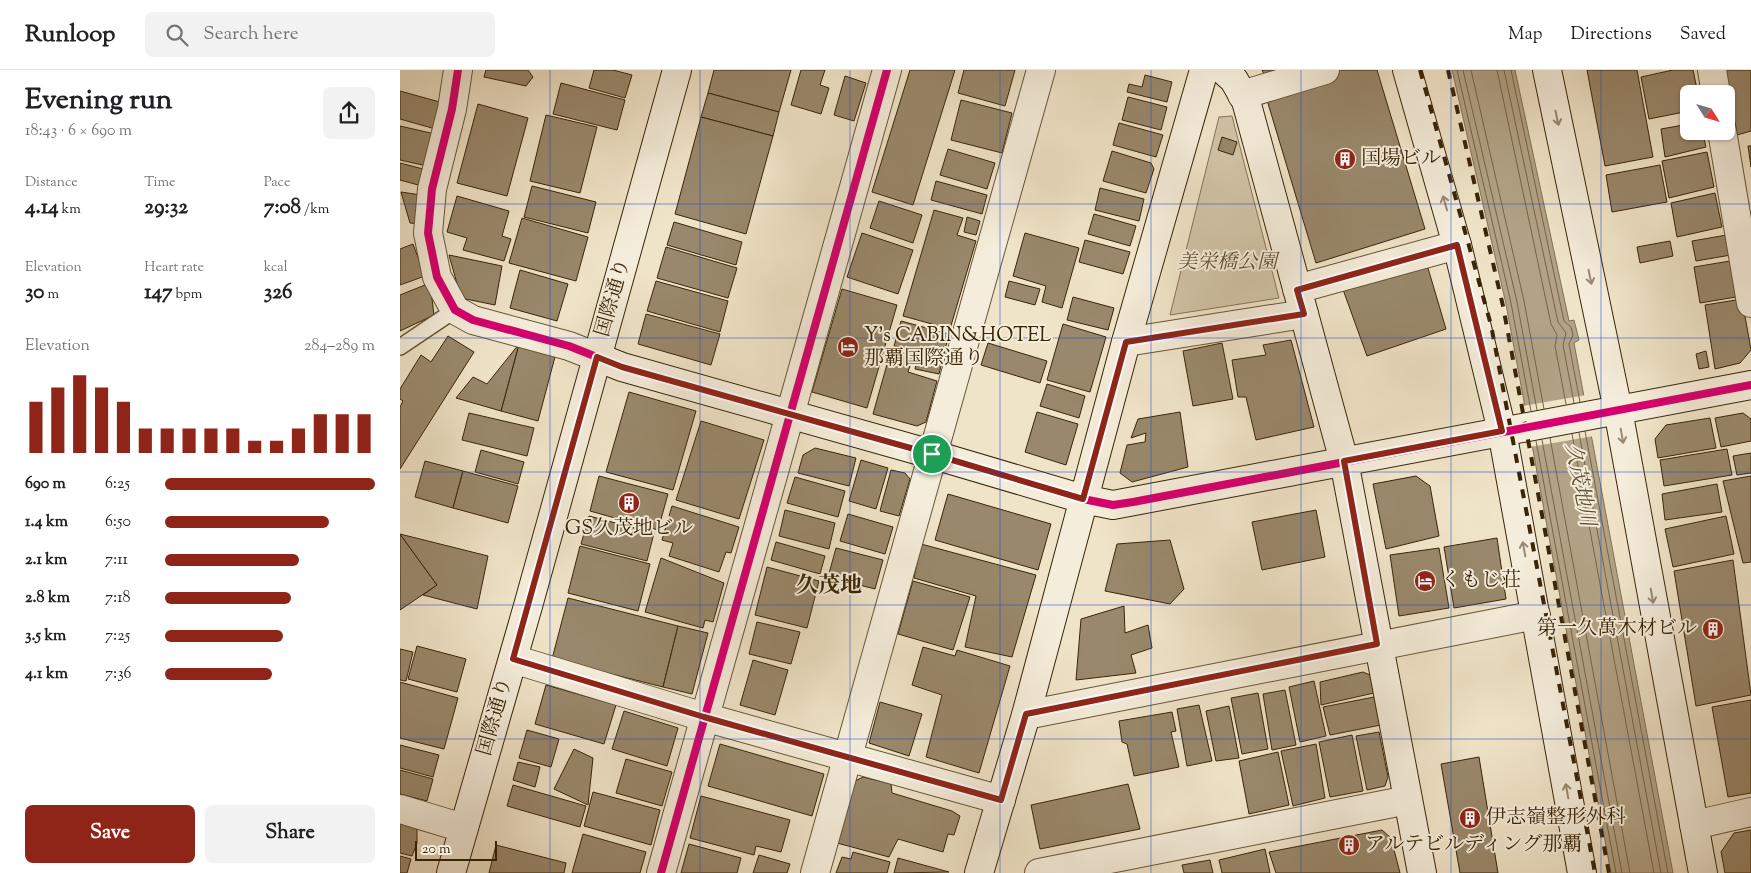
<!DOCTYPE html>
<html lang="en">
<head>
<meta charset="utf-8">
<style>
	body { margin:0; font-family:"Sorts Mill Goudy","Noto Serif JP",serif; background:#f2f2f2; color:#202124; height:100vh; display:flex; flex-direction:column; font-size:19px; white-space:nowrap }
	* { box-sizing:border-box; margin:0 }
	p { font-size:16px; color:#757577 }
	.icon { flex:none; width:28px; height:28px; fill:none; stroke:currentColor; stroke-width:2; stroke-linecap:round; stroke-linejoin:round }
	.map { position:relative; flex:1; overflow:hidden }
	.panel { display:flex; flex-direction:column; background:#fff; width:400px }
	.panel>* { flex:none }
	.needle { width:32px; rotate:127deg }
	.tools { position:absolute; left:1280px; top:15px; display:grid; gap:10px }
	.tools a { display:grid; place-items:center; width:55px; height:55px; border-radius:8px; background:#fff; box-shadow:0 1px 4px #0004; font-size:25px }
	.scale { position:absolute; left:15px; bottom:12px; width:82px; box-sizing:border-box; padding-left:5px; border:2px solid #3a2507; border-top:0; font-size:14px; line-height:18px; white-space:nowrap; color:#3a2507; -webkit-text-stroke:4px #f5eddb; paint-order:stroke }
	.pin { position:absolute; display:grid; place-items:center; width:42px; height:42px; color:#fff; margin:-21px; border:2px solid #fff; border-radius:50%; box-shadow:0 1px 5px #0007 }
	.round { display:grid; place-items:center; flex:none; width:52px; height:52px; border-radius:8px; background:#f2f2f2 }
	.summary { display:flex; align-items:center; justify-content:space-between; height:85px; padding:0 25px }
	h1 { font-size:28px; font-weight:800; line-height:38px }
	.stats { display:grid; grid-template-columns:repeat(3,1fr); gap:8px; height:85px; padding:5px 25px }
	.stats div { display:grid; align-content:center }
	.stats b { font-size:21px; font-weight:800 }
	.stats small { font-size:14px; font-weight:400 }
	.stats p { font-size:14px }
	.chart { height:140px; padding:10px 25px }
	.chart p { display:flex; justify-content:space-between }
	.chart svg { width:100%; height:90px; margin-top:5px; stroke:#8f2418; stroke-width:6 }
	.button { display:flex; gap:10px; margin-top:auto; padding:10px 25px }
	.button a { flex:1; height:58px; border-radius:8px; background:#8f2418; color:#fff; font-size:20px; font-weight:800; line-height:58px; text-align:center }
	.button a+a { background:#f2f2f2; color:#202124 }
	ul { padding:0 25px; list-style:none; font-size:16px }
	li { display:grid; grid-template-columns:80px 60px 1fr; align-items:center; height:38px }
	li i { height:12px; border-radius:6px; background:#8f2418 }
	header { display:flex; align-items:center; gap:30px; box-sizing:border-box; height:70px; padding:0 25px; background:#fff; border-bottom:1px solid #e0e0e0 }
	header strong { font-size:24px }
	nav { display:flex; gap:28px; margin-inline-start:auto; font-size:18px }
	.search { width:350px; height:45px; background:#f2f2f2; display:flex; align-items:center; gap:12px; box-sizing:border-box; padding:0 18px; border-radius:8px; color:#757577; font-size:19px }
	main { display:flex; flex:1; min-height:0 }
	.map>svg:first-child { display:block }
	.green { fill:#d1c4a7; stroke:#867457 }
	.water { fill:#b2a386; stroke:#827153 }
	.pier { fill:#f0e4c8 }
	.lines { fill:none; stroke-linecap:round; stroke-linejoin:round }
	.shore { stroke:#766446; stroke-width:1 }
	.building { fill:#99886b; stroke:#3a2507 }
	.lane-casing { stroke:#685537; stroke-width:18 }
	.street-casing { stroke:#685537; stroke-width:30 }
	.secondary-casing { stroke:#3a2507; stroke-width:30 }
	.lane { stroke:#f5eddb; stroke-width:15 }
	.street { stroke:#f5eddb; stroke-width:28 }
	.secondary { stroke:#f5eddb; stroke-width:28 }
	.rail { stroke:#3a2507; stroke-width:4; stroke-dasharray:9 9; stroke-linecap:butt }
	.cycleway-casing { stroke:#f5eddb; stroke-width:11 }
	.cycleway { stroke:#d6006c; stroke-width:8 }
	.oneway { stroke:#988971 }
	.route-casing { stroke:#fff; stroke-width:10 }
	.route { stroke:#8f2418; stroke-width:6 }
	.grid { fill:none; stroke:#1d4ed8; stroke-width:1; stroke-opacity:0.55 }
	.labels { text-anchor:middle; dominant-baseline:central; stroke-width:4; stroke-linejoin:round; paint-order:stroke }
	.poi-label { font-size:20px; fill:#3a2507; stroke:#f5eddb; text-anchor:start }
	.park-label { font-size:20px; font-style:italic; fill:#604d2f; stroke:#f5eddb }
	.street-label { font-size:20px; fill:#3a2507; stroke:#f5eddb }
	.water-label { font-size:21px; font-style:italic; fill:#645133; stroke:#f5eddb }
	.quarter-label { font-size:22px; font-weight:bold; fill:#3a2507; stroke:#f5eddb }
</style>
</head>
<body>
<header>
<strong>Runloop</strong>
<div class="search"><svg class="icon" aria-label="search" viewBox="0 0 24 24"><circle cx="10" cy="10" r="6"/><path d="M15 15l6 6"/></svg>Search here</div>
<nav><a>Map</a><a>Directions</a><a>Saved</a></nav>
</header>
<main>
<section class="panel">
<div class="summary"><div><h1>Evening run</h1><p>18:43 · 6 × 690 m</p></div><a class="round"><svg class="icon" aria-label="share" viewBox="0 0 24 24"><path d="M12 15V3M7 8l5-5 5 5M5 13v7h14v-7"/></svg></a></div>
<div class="stats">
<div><p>Distance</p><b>4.14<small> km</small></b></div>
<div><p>Time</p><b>29:32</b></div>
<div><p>Pace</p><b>7:08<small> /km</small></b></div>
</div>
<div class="stats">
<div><p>Elevation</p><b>30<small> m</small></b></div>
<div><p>Heart rate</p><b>147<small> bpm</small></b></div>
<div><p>kcal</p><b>326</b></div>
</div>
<div class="chart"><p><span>Elevation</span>284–289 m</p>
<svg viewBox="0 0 160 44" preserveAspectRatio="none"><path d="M5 44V19M15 44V12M25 44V6M35 44V12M45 44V19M55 44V32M65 44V32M75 44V32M85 44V32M95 44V32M105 44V38M115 44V38M125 44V32M135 44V25M145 44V25M155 44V25"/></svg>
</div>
<ul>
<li><b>690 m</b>6:25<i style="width:100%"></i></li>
<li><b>1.4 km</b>6:50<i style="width:78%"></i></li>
<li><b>2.1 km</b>7:11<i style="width:64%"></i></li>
<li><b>2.8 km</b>7:18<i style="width:60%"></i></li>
<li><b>3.5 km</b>7:25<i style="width:56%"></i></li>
<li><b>4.1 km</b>7:36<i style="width:51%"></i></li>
</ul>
<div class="button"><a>Save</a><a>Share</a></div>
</section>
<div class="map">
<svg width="1351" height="803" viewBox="0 0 1351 803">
	<rect width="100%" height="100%" fill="#f0e4c8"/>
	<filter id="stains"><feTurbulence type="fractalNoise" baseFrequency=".004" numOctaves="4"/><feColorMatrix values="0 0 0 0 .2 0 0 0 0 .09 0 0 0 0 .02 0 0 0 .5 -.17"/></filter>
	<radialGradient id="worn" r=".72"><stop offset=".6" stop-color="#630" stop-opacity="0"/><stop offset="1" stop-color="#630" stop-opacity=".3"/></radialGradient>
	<polygon class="green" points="832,46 879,228 770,245 819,47"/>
	<polygon class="water" points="1052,0 1115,0 1169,251 1174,250 1179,270 1174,273 1273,803 1211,803 1106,234"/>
	<polygon class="pier" points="1186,325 1194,366 1130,377 1122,336"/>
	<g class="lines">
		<g class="shore">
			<polyline points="1057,0 1111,233 1131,341"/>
			<polyline points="1063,0 1117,232 1137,340"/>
			<polyline points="1071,0 1124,231 1144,339"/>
			<polyline points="1097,0 1151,254 1157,265 1155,276 1166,334"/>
			<polyline points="1104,0 1158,252 1166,263 1163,275 1174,333"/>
			<polyline points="1111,0 1164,251 1171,257 1173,265 1169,274 1180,332"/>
			<polyline points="1185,361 1268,803"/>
			<polyline points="1179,363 1261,803"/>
			<polyline points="1172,364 1254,803"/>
			<polyline points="1150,368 1230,803"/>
			<polyline points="1142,370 1222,803"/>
			<polyline points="1136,371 1216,803"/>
		</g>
	</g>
	<g class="building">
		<polygon points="86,0 128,0 133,7 126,16 84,7"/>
		<polygon points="194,0 213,0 232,5 225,28 189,18"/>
		<polygon points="314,0 391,0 379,42 308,23"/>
		<polygon points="401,0 425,0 420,15 429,18 421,44 391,35"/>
		<polygon points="510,0 555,0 513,135 472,122"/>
		<polygon points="564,0 615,0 605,36 558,23"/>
		<polygon points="862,0 884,0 865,6"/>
		<polygon points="927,0 977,0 1025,159 916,193 864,20"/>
		<polygon points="1187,0 1237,0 1253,87 1205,96"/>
		<polygon points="1273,0 1293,0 1298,24 1289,24 1289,41 1249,49 1241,7"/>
		<polygon points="1326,0 1351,0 1351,61 1337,65"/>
		<polygon points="745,5 772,12 767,32 727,22 729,14 742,17"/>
		<polygon points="445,6 466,13 454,51 434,45"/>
		<polygon points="161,13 225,30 217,60 153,44"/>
		<polygon points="0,21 47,34 39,60 0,49"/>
		<polygon points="308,23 379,42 373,66 301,47"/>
		<polygon points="728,27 767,37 761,60 722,50"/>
		<polygon points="561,30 612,43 602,83 551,70"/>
		<polygon points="78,34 128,48 107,126 57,113"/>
		<polygon points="146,45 197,57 180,123 130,111"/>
		<polygon points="301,47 373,66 346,164 275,144"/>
		<polygon points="719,53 763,65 756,87 713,75"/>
		<polygon points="1289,54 1289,61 1302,61 1306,77 1265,87 1261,59"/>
		<polygon points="0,56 35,64 27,96 0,90"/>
		<polygon points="822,67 837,72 833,85 818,80"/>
		<polygon points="1348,76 1351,76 1351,97"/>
		<polygon points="548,79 595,93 587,119 540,105"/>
		<polygon points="712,81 751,93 754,99 746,123 703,111"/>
		<polygon points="1307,82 1314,117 1269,128 1262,91"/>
		<polygon points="0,93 27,100 22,116 0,110"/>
		<polygon points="1260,95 1267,132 1212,142 1206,105"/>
		<polygon points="536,111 587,125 582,144 531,130"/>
		<polygon points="132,116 196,132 188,163 124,147"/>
		<polygon points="700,118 744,129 739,151 695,140"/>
		<polygon points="1,122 21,125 21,154 10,153"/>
		<polygon points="1315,123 1322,157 1277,167 1271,133"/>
		<polygon points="57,126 109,141 102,166 111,169 104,191 63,180 67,168 47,162"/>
		<polygon points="479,131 522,145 513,173 470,158"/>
		<polygon points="534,140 563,148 557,165 576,171 550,259 503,246"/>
		<polygon points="694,144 736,156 730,176 688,164"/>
		<polygon points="567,147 580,151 576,165 564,162"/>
		<polygon points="122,148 188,167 176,211 109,193"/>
		<polygon points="274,152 342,172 336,195 267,175"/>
		<polygon points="462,163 513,180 498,224 447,207"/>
		<polygon points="625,163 679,178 662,238 642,232 646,216 613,206"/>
		<polygon points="1327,165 1331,185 1296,191 1292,171"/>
		<polygon points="685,170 730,182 723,204 679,192"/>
		<polygon points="1270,171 1273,186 1240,193 1237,177"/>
		<polygon points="13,174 25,206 0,215 0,179"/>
		<polygon points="266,177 337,198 328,228 257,208"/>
		<polygon points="49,185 102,196 95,235 61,228"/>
		<polygon points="1025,188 1046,259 967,286 941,214"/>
		<polygon points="1336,190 1342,226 1300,233 1294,197"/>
		<polygon points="120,200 168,214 157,251 110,238"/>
		<polygon points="256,211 328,231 320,262 247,241"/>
		<polygon points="609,211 640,219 635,235 605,227"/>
		<polygon points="30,213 34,245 0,261 0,225"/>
		<polygon points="442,219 497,235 467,338 412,322"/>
		<polygon points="673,227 714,238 708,260 667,250"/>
		<polygon points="1342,229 1351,280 1340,293 1315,299 1305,235"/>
		<polygon points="246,244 320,264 311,295 238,274"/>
		<polygon points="501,251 549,264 539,304 515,299 519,282 494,276"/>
		<polygon points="663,254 706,267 690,322 647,310"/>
		<polygon points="48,266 74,282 0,399 0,337 3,331 0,329 0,319 21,285 31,292"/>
		<polygon points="891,270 914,357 856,370 846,327 838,327 832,290 866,285 863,275"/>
		<polygon points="588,273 647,291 640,313 581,295"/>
		<polygon points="822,273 833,329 793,336 783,281"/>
		<polygon points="119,274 156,283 138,351 101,341"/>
		<polygon points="119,274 101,341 56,328 73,307 87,314"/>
		<polygon points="491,280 513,286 508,302 537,311 526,352 517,356 473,344"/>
		<polygon points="1306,281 1309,297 1299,299 1296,284"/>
		<polygon points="647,314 685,326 679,348 640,336"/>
		<polygon points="229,322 296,341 273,420 206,402"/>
		<polygon points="637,342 678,354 666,395 625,382"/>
		<polygon points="780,342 788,397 732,412 720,403 727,375 745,372 746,363 731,368 738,349"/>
		<polygon points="69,343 134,358 127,386 62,370"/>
		<polygon points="1343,343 1351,349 1351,371 1321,377 1315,348"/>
		<polygon points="1310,348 1316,378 1258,388 1255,369 1266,355"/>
		<polygon points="301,351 364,370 339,449 276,430"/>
		<polygon points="415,378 456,388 449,416 398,403 403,385"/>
		<polygon points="1327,379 1332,405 1264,416 1260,390"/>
		<polygon points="81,380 124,392 118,414 75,402"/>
		<polygon points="1351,383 1351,403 1337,405 1333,386"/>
		<polygon points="461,390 488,398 476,439 449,431"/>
		<polygon points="25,391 63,401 53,438 15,427"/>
		<polygon points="491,400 505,403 510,409 499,446 480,441"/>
		<polygon points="63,401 118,416 108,453 53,438"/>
		<polygon points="199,406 268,424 258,460 190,441"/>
		<polygon points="1016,406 1030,416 1039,466 986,479 973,414"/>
		<polygon points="1351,406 1351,492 1343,493 1323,411"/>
		<polygon points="395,407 445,421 438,447 387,433"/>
		<polygon points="1317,414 1322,442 1265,450 1262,424"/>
		<polygon points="548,424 651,454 638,500 535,470"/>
		<polygon points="272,436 339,457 331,483 326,482 319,502 269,486 273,473 262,470"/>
		<polygon points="385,440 435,453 429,479 379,466"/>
		<polygon points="916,440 925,487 862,500 852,452"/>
		<polygon points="448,444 493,457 485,484 440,471"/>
		<polygon points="189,446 254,463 247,491 181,474"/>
		<polygon points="1326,446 1334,484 1273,497 1265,459"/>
		<polygon points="0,464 37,515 0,540"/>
		<polygon points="0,464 88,486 77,539 23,525 37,515"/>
		<polygon points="1097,468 1106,529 1054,538 1044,477"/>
		<polygon points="770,470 784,519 770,534 705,521 717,474"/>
		<polygon points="376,472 425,486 420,504 371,490"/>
		<polygon points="521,474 636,505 612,587 565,577 576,526 514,508"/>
		<polygon points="180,476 250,494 238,541 168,523"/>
		<polygon points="436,478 483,490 475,519 428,507"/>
		<polygon points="1039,478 1049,538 999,546 990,485"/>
		<polygon points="261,488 324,513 313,552 305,550 303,558 245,542"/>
		<polygon points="1333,490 1351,625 1296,636 1274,501"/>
		<polygon points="367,497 419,511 407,558 355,545"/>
		<polygon points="513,511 570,527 553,580 498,564"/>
		<polygon points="168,528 278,556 263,617 152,589"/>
		<polygon points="724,536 725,563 748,555 752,578 731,585 736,603 676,610 681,549"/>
		<polygon points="357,552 400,562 391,594 349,584"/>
		<polygon points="278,556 308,563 292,624 263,617"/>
		<polygon points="17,576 66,589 57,622 8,609"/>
		<polygon points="523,577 555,586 557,580 610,596 579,703 526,687 542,625 512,615"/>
		<polygon points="0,579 13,582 6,611 0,610"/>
		<polygon points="353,590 388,600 375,645 340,635"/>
		<polygon points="963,602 970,605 974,623 921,635 920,612"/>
		<polygon points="914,611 926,666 900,672 889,617"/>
		<polygon points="0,612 58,628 44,679 0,668"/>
		<polygon points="146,615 216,635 204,674 135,654"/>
		<polygon points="885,620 896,675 872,680 863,624"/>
		<polygon points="858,623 868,679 842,684 831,628"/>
		<polygon points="974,627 981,655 930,665 923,637"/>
		<polygon points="1351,630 1351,723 1328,727 1312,637"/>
		<polygon points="480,632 522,644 509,686 469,673"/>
		<polygon points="799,635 812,691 787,696 777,639"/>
		<polygon points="829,636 839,688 816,691 806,641"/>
		<polygon points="224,641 278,658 267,696 212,679"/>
		<polygon points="772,642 776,661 771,662 779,697 734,706 727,674 722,672 719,651"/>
		<polygon points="127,660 159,669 151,697 119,688"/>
		<polygon points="979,662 988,707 985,716 967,720 956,666"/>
		<polygon points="952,665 963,721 930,727 919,672"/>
		<polygon points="320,674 424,704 412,746 308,716"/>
		<polygon points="916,674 925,728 893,736 881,681"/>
		<polygon points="0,675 39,685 33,707 0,698"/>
		<polygon points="174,679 193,688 188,735 154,719"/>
		<polygon points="878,682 889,735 849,744 839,691"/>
		<polygon points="1079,687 1098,803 1060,803 1041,694"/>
		<polygon points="226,689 272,702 262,736 216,723"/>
		<polygon points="118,692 140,697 135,717 113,710"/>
		<polygon points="0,700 33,709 27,731 0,724"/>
		<polygon points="463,707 491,714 492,723 552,741 560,746 554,765 548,764 543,782 498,769 489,787 437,773 453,712"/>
		<polygon points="728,714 740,759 640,779 631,735"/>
		<polygon points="113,715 186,736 180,757 107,736"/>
		<polygon points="193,722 260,740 251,775 184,756"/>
		<polygon points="301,726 390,750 381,782 356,776 354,785 290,768"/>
		<polygon points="0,750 17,759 17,773 12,786 0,783"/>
		<polygon points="982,760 991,768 1000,803 876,803 869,782"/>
		<polygon points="1351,760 1351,803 1325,803 1321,782 1334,763"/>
		<polygon points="183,764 246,782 240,803 172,803"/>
		<polygon points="289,774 341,788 337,803 281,803"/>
		<polygon points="96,775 166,793 164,803 89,803"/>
		<polygon points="865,779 870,803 822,803 819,790"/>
		<polygon points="453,782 490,792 487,803 436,803 442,787 451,789"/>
		<polygon points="359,785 390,794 387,803 353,803"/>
		<polygon points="0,786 11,789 7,803 0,803"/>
		<polygon points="498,788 549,802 494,803"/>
		<polygon points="810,790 813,803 784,803 782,795"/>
	</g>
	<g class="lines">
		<g class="lane-casing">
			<polyline id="lane" points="0,277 55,240"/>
		</g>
		<g class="street-casing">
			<g id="street">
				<polyline points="58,0 52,39 32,119 28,163 37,207 55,240 73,250 169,276 197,287"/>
				<polyline points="1312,0 1316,24"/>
				<polyline points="842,25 925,0"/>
				<polyline points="1322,61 1351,233"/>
				<polyline points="897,219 1057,175"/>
				<polyline points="726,272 904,244"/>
				<polyline points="113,589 304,647 601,730"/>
				<polyline points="626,645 1136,545"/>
				<polyline points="0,739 63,758"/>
				<polyline points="1294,755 1351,742"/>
				<polyline points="261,803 487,0"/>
				<polyline points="415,803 641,0"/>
				<polyline points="639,803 1008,730"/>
			</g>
		</g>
		<g class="secondary-casing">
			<g id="secondary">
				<polyline points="823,0 834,10 846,31 944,391 1022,803"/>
				<polyline points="1007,0 1057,175 1102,361 1182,803"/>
				<polyline points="1147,0 1218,340 1303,803"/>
				<polyline points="197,287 222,297 531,384 683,429 713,435 1351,315"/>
				<polyline points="51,803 128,536 277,0"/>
				<polyline points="579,803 626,645 726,272 804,0"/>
			</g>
		</g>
		<use href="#lane" class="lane"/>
		<use href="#street" class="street"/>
		<use href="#secondary" class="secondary"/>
		<g class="rail">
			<polyline points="1020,0 1091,255 1195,803"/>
			<polyline points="1048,0 1103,236 1209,803"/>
		</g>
		<g class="cycleway-casing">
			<g id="cycleway">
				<polyline points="58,0 52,39 32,119 28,163 37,207 55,240 73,250 169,276 222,297 531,384 683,429 713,435 733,432 1351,315"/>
				<polyline points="261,803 487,0"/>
			</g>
		</g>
		<use href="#cycleway" class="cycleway"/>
	</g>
	<defs><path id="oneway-shaft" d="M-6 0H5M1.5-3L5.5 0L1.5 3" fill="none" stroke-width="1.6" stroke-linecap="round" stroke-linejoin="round" transform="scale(1.25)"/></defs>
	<g class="oneway">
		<use href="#oneway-shaft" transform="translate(1157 48) rotate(78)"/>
		<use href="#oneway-shaft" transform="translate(1045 133) rotate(-106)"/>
		<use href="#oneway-shaft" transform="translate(1190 207) rotate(78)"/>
		<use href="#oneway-shaft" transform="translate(1222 366) rotate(80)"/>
		<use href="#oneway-shaft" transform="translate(1124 479) rotate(-100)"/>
		<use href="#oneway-shaft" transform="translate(1252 526) rotate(80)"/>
		<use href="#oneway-shaft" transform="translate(1167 721) rotate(-100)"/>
	</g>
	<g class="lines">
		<g class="route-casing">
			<polygon id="route" points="1057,175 1102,361 944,391 977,574 626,644 601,730 304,647 113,589 197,287 222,297 532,384 683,429 726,272 904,244 897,220"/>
		</g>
		<use href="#route" class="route"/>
	</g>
	<path class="grid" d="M150,0V803M300,0V803M450,0V803M600,0V803M751,0V803M901,0V803M1051,0V803M1201,0V803M0,134H1351M0,268H1351M0,402H1351M0,535H1351M0,669H1351"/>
	<defs>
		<g id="building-disc" transform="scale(1.125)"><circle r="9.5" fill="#8f2418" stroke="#f5eddb"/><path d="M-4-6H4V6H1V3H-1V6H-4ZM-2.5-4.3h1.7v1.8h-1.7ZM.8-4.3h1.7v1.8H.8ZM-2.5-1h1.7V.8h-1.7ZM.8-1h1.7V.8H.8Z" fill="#fff"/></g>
		<g id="hotel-disc" transform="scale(1.125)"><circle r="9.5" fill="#8f2418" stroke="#f5eddb"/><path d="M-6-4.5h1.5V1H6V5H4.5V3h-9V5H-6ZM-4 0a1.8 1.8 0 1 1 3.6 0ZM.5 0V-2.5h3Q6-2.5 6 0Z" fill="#fff"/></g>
	</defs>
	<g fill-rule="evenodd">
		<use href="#building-disc" x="945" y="89"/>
		<use href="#hotel-disc" x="448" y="277"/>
		<use href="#building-disc" x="229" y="433"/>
		<use href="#hotel-disc" x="1025" y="511"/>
		<use href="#building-disc" x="1313" y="559"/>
		<use href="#building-disc" x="1070" y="748"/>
		<use href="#building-disc" x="949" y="775"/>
	</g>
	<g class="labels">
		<g class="poi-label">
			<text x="961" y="89">国場ビル</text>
			<text x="464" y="266">Y's CABIN&amp;HOTEL<tspan x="464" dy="23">那覇国際通り</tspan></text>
			<text x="229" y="459" text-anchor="middle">GS久茂地ビル</text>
			<text x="1041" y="511">くもじ荘</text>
			<text x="1297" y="559" text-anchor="end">第一久萬木材ビル</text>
			<text x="1086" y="748">伊志嶺整形外科</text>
			<text x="965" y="775">アルテビルディング那覇</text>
		</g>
		<g class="park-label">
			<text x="827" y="193">美栄橋公園</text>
		</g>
		<g class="street-label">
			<text transform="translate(214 228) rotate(-74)">国際通り</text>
			<text transform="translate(96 647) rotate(-74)">国際通り</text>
		</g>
		<g class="water-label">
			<text transform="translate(1179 415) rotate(79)">久茂地川</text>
		</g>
		<g class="quarter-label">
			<text x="429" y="517">久茂地</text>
		</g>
	</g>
	<rect width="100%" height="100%" filter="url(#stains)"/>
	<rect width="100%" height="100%" fill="url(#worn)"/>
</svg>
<div class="tools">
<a><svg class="needle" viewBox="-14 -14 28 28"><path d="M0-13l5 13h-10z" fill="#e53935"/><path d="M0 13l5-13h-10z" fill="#757577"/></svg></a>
</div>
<div class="scale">20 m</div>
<div class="pin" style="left:532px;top:384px;background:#1e9e55"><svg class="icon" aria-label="arrive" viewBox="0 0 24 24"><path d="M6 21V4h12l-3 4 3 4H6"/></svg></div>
</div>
</main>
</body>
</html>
